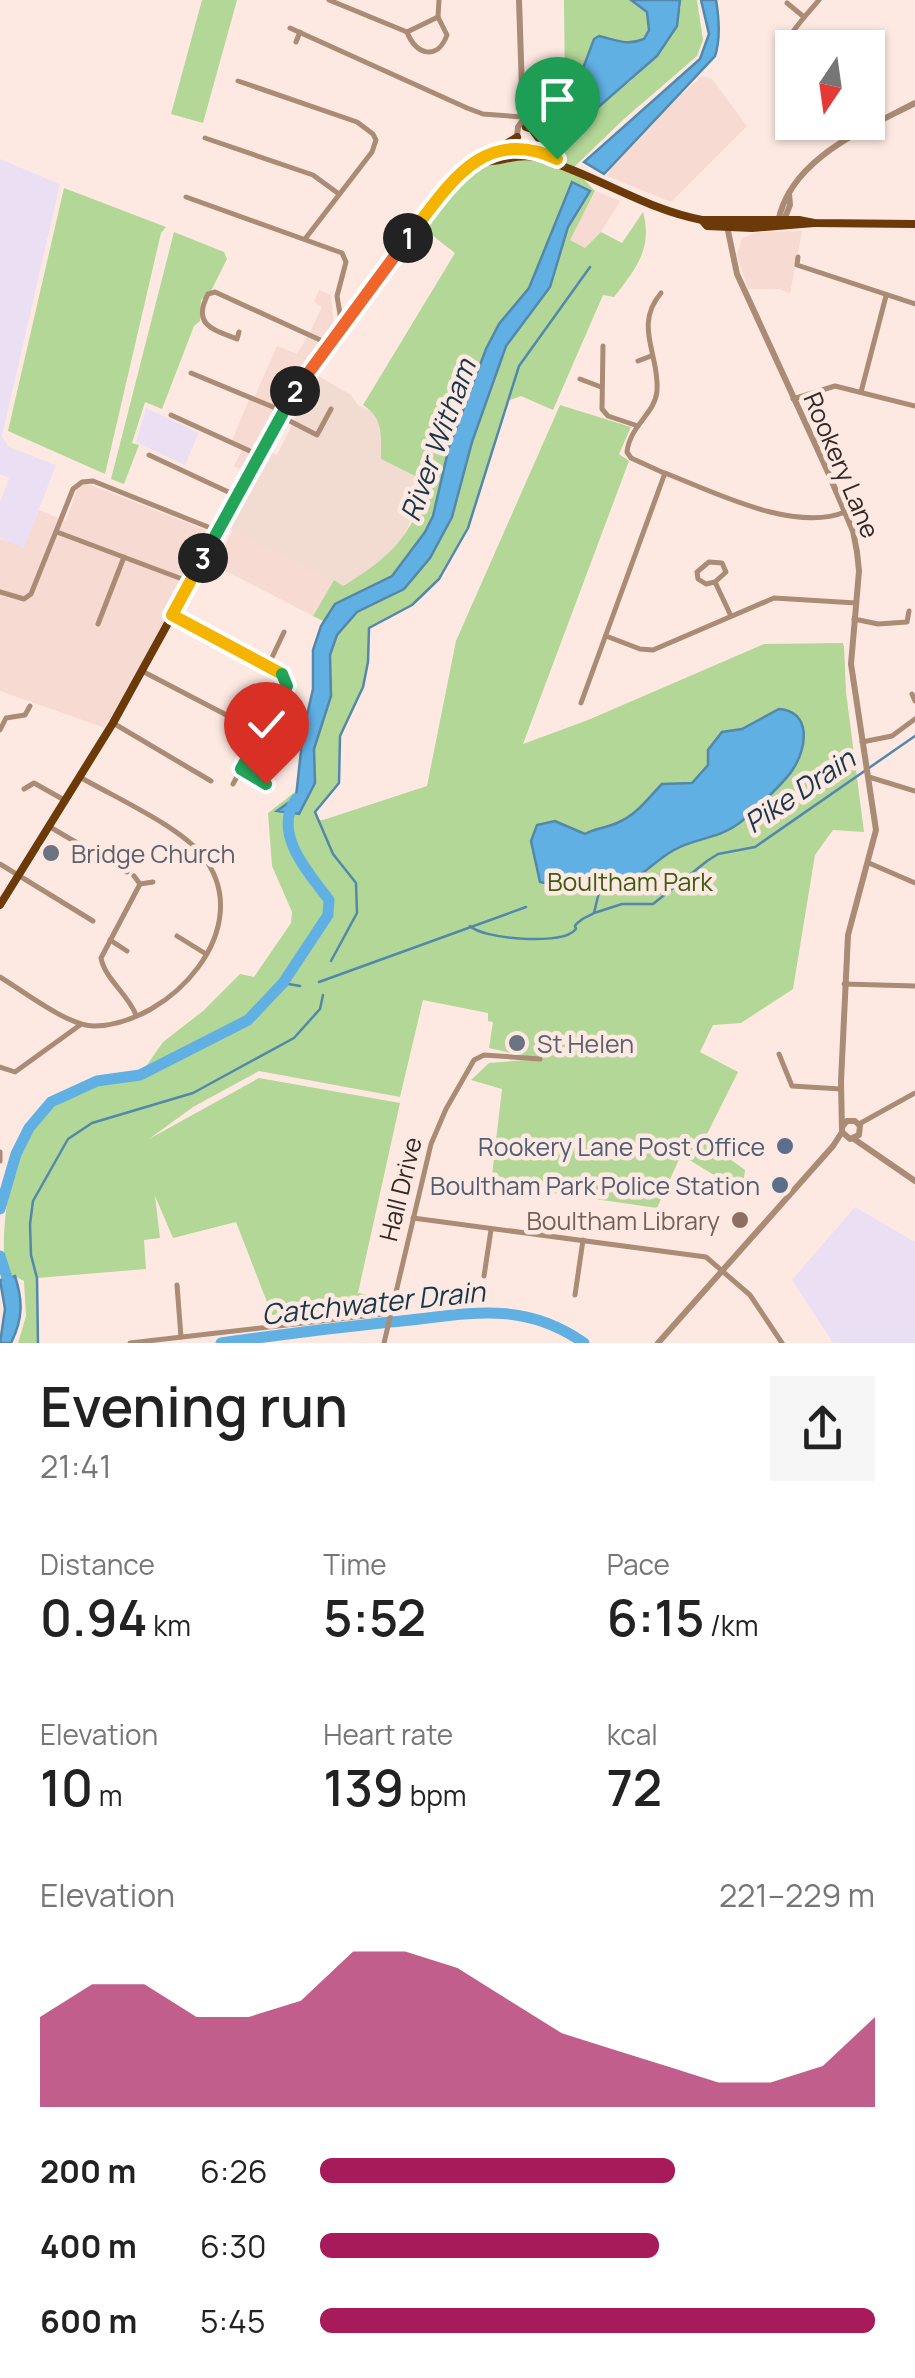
<!DOCTYPE html>
<html lang="en">
<head>
<meta charset="utf-8">
<style>
	body { margin:0; font-family:Manrope,sans-serif; background:#f6f6f6; color:#222; height:100vh; display:flex; flex-direction:column; font-size:38px; white-space:nowrap }
	* { box-sizing:border-box; margin:0 }
	p { font-size:32px; color:#767676 }
	.icon { flex:none; width:55px; height:55px; fill:none; stroke:currentColor; stroke-width:2; stroke-linecap:round; stroke-linejoin:round }
	.map { position:relative; height:1343px; overflow:hidden }
	.sheet { display:flex; flex-direction:column; background:#fff; flex:1 }
	.sheet>* { flex:none }
	.needle { width:65px; rotate:193deg }
	.buttons { position:absolute; left:775px; top:30px; display:grid; gap:20px }
	.buttons a { display:grid; place-items:center; width:110px; height:110px; border-radius:0px; background:#fff; box-shadow:0 2px 8px #0004; font-size:50px }
	.pin { position:absolute; display:grid; place-items:center; width:85px; height:85px; color:#fff; margin:-102px -42px; border-radius:50% 50% 50% 0; rotate:-45deg; box-shadow:0 0 10px #0007 }
	.pin .icon { rotate:45deg }
	.km { position:absolute; width:50px; height:50px; margin:-25px; border-radius:50%; background:#222; color:#fff; font-size:28px; line-height:50px; text-align:center }
	.round { display:grid; place-items:center; flex:none; width:105px; height:105px; border-radius:0px; background:#f6f6f6 }
	.overview { display:flex; align-items:center; justify-content:space-between; height:170px; padding:0 40px }
	h1 { font-size:55px; font-weight:600; line-height:75px }
	.stats { display:grid; grid-template-columns:repeat(3,1fr); gap:15px; height:170px; padding:10px 40px }
	.stats div { display:grid; align-content:center }
	.stats b { font-size:50px; font-weight:600 }
	.stats small { font-size:28px; font-weight:400 }
	.stats p { font-size:28px }
	.chart { height:280px; padding:20px 40px }
	.chart p { display:flex; justify-content:space-between }
	.chart svg { width:100%; height:180px; margin-top:10px; fill:#a81b5b; opacity:.7 }
	ul { padding:0 40px; list-style:none; font-size:32px }
	li { display:grid; grid-template-columns:160px 120px 1fr; align-items:center; height:75px }
	li i { height:25px; border-radius:12px; background:#a81b5b }
	.map>svg:first-child { display:block }
	.built { fill:#f7dad1 }
	.industrial { fill:#f2dbd0 }
	.education { fill:#ebdff3 }
	.green { fill:#b3d796 }
	.water { fill:#61b0e4; stroke:#5388ab; stroke-width:2.5 }
	.lines { fill:none; stroke-linecap:round; stroke-linejoin:round }
	.stream { stroke:#5388ab; stroke-width:2.5 }
	.river { stroke:#61b0e4; stroke-width:11 }
	.minor { stroke:#aa8b75; stroke-width:5 }
	.tertiary { stroke:#aa8b75; stroke-width:6 }
	.primary { stroke:#6c3908; stroke-width:8 }
	.split-1-casing { stroke:#fff; stroke-width:20 }
	.split-2-casing { stroke:#fff; stroke-width:20 }
	.split-3-casing { stroke:#fff; stroke-width:20 }
	.split-4-casing { stroke:#fff; stroke-width:20 }
	.split-5-casing { stroke:#fff; stroke-width:20 }
	.split-1 { stroke:#f5b400; stroke-width:12 }
	.split-2 { stroke:#f0652b; stroke-width:12 }
	.split-3 { stroke:#22a559; stroke-width:12 }
	.split-4 { stroke:#f5b400; stroke-width:12 }
	.split-5 { stroke:#22a559; stroke-width:12 }
	.worship-dot { fill:#6b7280; stroke:#fee9e2; stroke-width:4 }
	.service-dot { fill:#5c6f8a; stroke:#fee9e2; stroke-width:4 }
	.education-dot { fill:#8d6e63; stroke:#fee9e2; stroke-width:4 }
	.labels { text-anchor:middle; dominant-baseline:central; stroke-width:9; stroke-linejoin:round; paint-order:stroke }
	.street-label { font-size:25px; fill:#312926; stroke:#fee9e2 }
	.worship-label { font-size:25px; fill:#5b616d; stroke:#fee9e2; text-anchor:start }
	.park-label { font-size:25px; fill:#3a5d0f; stroke:#fee9e2 }
	.service-label { font-size:25px; fill:#4e5e75; stroke:#fee9e2; text-anchor:end }
	.education-label { font-size:25px; fill:#785e54; stroke:#fee9e2; text-anchor:end }
	.water-label { font-size:28px; font-style:italic; fill:#14374c; stroke:#fee9e2 }
</style>
</head>
<body>
<div class="map">
<svg width="915" height="1343" viewBox="0 0 915 1343">
	<rect width="100%" height="100%" fill="#fee9e2"/>
	<g class="built">
		<polygon points="702,76 712,79 747,126 671,202 607,176 614,161 656,115 660,115"/>
		<polygon points="523,94 534,99 565,97 556,148 538,129 523,103"/>
		<polygon points="596,191 620,201 601,232 585,248 569,240"/>
		<polygon points="802,231 790,294 779,289 748,289 737,255 742,238 758,232"/>
		<polygon points="319,290 331,295 334,327 305,367 246,472 234,466 243,448 231,443 250,397 254,398 277,346 297,354 309,334 322,307 314,302"/>
		<polygon points="83,482 213,533 105,728 0,691 0,539 24,547 39,510 66,521 78,487"/>
		<polygon points="233,530 334,580 313,616 214,565"/>
	</g>
	<polygon class="industrial" points="317,375 351,395 358,405 376,413 382,429 381,459 429,483 402,539 383,562 342,586 221,525 265,450 277,455"/>
	<g class="education">
		<polygon points="0,159 60,184 2,436 9,447 56,465 24,548 0,538 0,502 9,478 0,474"/>
		<polygon points="146,408 199,433 185,465 136,442"/>
		<polygon points="855,1207 915,1242 915,1343 833,1343 792,1280"/>
	</g>
	<g class="green">
		<polygon points="202,0 237,0 203,123 171,114"/>
		<path d="M564,0H631L647,12L649,30L645,39C630,44 619,45 605,37L594,39L570,103L580,123L603,100L631,81L681,8L680,0H697L703,40L697,56L625,118L573,168L595,191L570,240L585,248L601,232L622,243L643,212C653,248 636,269 614,297L603,295L553,410L521,396L507,401C484,470 473,552 416,602C403,613 384,620 369,628L368,662L363,687L340,736L339,783L315,812L318,820H323L427,786L456,641L560,405L631,427L619,454L629,461L523,744L588,720L764,644L843,643L844,647L846,692L864,832L833,830L815,855L793,989L741,1023L713,1025L700,1052L738,1072L704,1140L745,1170L742,1192L681,1155L657,1208L491,1184L502,1089L471,1080L489,1063L537,1059L489,1048L493,1022L488,1021V1013L423,1000L400,1097L259,1071L193,1107L149,1139L259,1078L400,1103L358,1293L370,1295L371,1308L272,1315L236,1222L173,1238L155,1196L160,1238L144,1240L146,1269L37,1278L39,1343H18L26,1316L24,1281L5,1271C0,1224 11,1135 50,1103C74,1083 111,1079 140,1075L163,1042L203,1011L240,974L254,977L291,923L292,912L272,866L268,813L309,781L331,625L313,616L334,580L343,586C392,556 409,539 429,483L381,459C381,436 384,418 363,405L455,253L419,225L449,171L479,150L503,141L538,153L556,147L565,97Z"/>
		<polygon points="64,188 166,227 161,233 105,474 8,431"/>
		<polygon points="174,232 224,252 227,259 212,289 201,300 200,321 194,326 162,409 145,402 132,443 139,445 124,484 111,479"/>
	</g>
	<g class="water">
		<path d="M631,0H680L677,26L657,56L580,123L570,103L594,39L599,36C617,40 626,46 644,39L649,30L647,12Z"/>
		<path d="M701,0H716C719,18 721,38 715,56L604,174L584,162L700,59L709,34Z"/>
		<polygon points="572,182 590,191 568,227 550,287 506,346 472,442 452,517 430,558 404,589 357,612 337,635 330,655 331,696 314,749 315,783 299,814 277,811 296,797 303,732 313,689 313,650 321,626 335,604 392,576 425,532 433,516 449,447 486,349 499,324 529,288"/>
		<path d="M779,709C812,712 807,748 793,769C786,781 750,815 738,824C718,839 695,838 674,850C652,862 635,885 609,891C593,895 558,886 540,882L531,841L537,825L555,821L585,834C596,828 606,828 617,823C638,814 647,799 662,784L692,783L708,765V750L722,732L742,729Z"/>
		<path d="M15,1276C23,1301 23,1319 11,1343H0L5,1309L0,1280Z"/>
	</g>
	<g class="lines">
		<g class="stream">
			<polyline points="594,913 622,904 653,904 707,861 718,854 755,847 915,736"/>
			<path d="M470,926C483,939 555,944 571,933C583,925 568,930 580,921C584,917 590,916 594,913L599,892"/>
			<polyline points="331,961 357,913 356,883 333,854 315,812 339,783 340,736 363,687 368,662 369,628 412,605 439,579 468,528 519,366 590,267"/>
			<polyline points="319,982 526,907"/>
			<polyline points="283,983 300,986"/>
			<polyline points="38,1343 37,1278 31,1255 30,1224 33,1201 68,1139 92,1123 193,1093 294,1038 320,1009 323,995"/>
		</g>
		<g class="river">
			<path d="M0,1209L16,1154L29,1128L51,1102L97,1081L140,1075L248,1020L283,983L328,915L329,900C308,872 272,833 296,799"/>
			<polyline points="0,1256 11,1290"/>
			<path d="M221,1343C277,1335 333,1328 390,1322C461,1316 519,1297 584,1343"/>
		</g>
		<g class="minor">
			<polyline points="329,0 407,32 438,17 439,0"/>
			<polyline points="787,3 804,17"/>
			<polyline points="290,28 467,108 483,114 522,117"/>
			<path d="M407,32C416,56 438,60 447,35L438,17"/>
			<polyline points="296,42 300,32"/>
			<polyline points="238,81 357,122 373,134 376,140 372,152 305,239"/>
			<path d="M792,84C761,58 801,22 819,0"/>
			<polyline points="855,122 862,130"/>
			<polyline points="205,138 313,175 339,194"/>
			<polyline points="186,197 342,253 346,262 337,296 342,326"/>
			<polyline points="798,257 797,265 915,304"/>
			<path d="M661,293C633,326 660,355 657,391C655,414 630,425 627,452L631,458L664,473"/>
			<path d="M239,332L237,339C212,329 192,325 208,294L215,292L329,344"/>
			<polyline points="603,346 602,409 608,416 635,425"/>
			<polyline points="638,361 651,356"/>
			<polyline points="191,373 285,412"/>
			<polyline points="580,379 601,387"/>
			<polyline points="861,392 886,296"/>
			<polyline points="793,399 835,386 915,406"/>
			<polyline points="171,415 261,456"/>
			<polyline points="282,417 317,435 331,409"/>
			<polyline points="149,455 237,496"/>
			<polyline points="57,532 190,582"/>
			<polygon points="709,562 722,563 726,572 715,582 706,584 698,579 697,572"/>
			<polyline points="715,582 731,616"/>
			<polyline points="0,592 24,599 31,594 73,489 82,482 93,481 218,531"/>
			<polyline points="172,615 286,679 287,686 233,784"/>
			<polyline points="854,619 878,624 907,622 909,611"/>
			<polyline points="98,624 124,557"/>
			<polyline points="606,636 640,649 653,650 774,598 856,603"/>
			<polyline points="268,666 284,632"/>
			<polyline points="142,671 261,733"/>
			<polyline points="912,694 915,701"/>
			<path d="M581,703L665,473C714,492 794,533 845,512"/>
			<polyline points="113,723 211,781"/>
			<polyline points="0,730 6,718 25,715 30,706"/>
			<polyline points="862,742 892,736 915,719"/>
			<polyline points="241,769 266,784"/>
			<polyline points="869,777 915,791"/>
			<polyline points="24,789 34,783 66,801"/>
			<polyline points="50,827 127,872"/>
			<polyline points="869,863 915,883"/>
			<polyline points="0,864 93,921"/>
			<polyline points="134,876 140,884"/>
			<polyline points="177,936 206,954"/>
			<polyline points="110,940 127,951"/>
			<path d="M0,977C23,991 68,1026 94,1026C170,1025 260,927 202,855C179,826 114,797 80,777"/>
			<polyline points="844,984 915,986"/>
			<path d="M136,1015C128,994 105,979 101,958L140,884L153,882"/>
			<polyline points="779,1054 792,1086 841,1089"/>
			<polyline points="0,1067 15,1072 80,1025"/>
			<polyline points="859,1124 915,1093"/>
			<polyline points="0,1152 0,1161"/>
			<polyline points="413,1218 706,1257 750,1295 782,1343"/>
			<polyline points="484,1276 491,1230"/>
			<polyline points="177,1285 181,1337"/>
			<polyline points="575,1295 583,1240"/>
			<polyline points="130,1343 391,1313"/>
			<polyline points="384,1343 431,1144 446,1109 474,1060 484,1055 540,1059"/>
		</g>
		<g class="tertiary">
			<polyline points="515,155 518,127 523,120 519,0"/>
			<polyline points="784,220 790,205 789,193"/>
			<path d="M778,222C790,159 863,130 915,103"/>
			<polyline points="727,226 737,274 827,470 853,531 857,552 859,571 851,664 876,830 848,935 841,1081 842,1132 850,1139 859,1135 860,1126 855,1121 847,1121 843,1126"/>
			<polyline points="854,1139 915,1181"/>
			<polyline points="658,1343 833,1146 842,1132"/>
		</g>
		<g class="primary">
			<polyline points="526,127 532,129 552,156"/>
			<path d="M499,149C520,146 548,147 562,165"/>
			<path d="M480,161C498,164 515,153 534,157C592,172 643,209 702,220L707,226L752,228L814,223"/>
			<polyline points="702,220 799,220 814,223 915,224"/>
			<path d="M0,905L113,723L298,387L440,195C464,169 489,155 517,137"/>
		</g>
	</g>
	<g class="lines">
		<g class="split-1-casing">
			<path id="split-1" d="M408,238C448,186 483,124 557,159"/>
		</g>
		<g class="split-2-casing">
			<polyline id="split-2" points="295,391 408,238"/>
		</g>
		<g class="split-3-casing">
			<polyline id="split-3" points="203,558 295,391"/>
		</g>
		<g class="split-4-casing">
			<polyline id="split-4" points="203,558 172,615 282,674"/>
		</g>
		<g class="split-5-casing">
			<polyline id="split-5" points="266,784 241,769 287,686 282,674"/>
		</g>
		<use href="#split-1" class="split-1"/>
		<use href="#split-2" class="split-2"/>
		<use href="#split-3" class="split-3"/>
		<use href="#split-4" class="split-4"/>
		<use href="#split-5" class="split-5"/>
	</g>
	<g class="worship-dot">
		<circle cx="51" cy="853" r="10"/>
		<circle cx="517" cy="1043" r="10"/>
	</g>
	<g class="service-dot">
		<circle cx="785" cy="1146" r="10"/>
		<circle cx="780" cy="1185" r="10"/>
	</g>
	<circle class="education-dot" cx="740" cy="1220" r="10"/>
	<g class="labels">
		<g class="street-label">
			<text transform="translate(842 465) rotate(67)">Rookery Lane</text>
			<text transform="translate(400 1189) rotate(-76)">Hall Drive</text>
		</g>
		<g class="worship-label">
			<text x="71" y="853">Bridge Church</text>
			<text x="537" y="1043">St Helen</text>
		</g>
		<g class="park-label">
			<text x="630" y="881">Boultham Park</text>
		</g>
		<g class="service-label">
			<text x="765" y="1146">Rookery Lane Post Office</text>
			<text x="760" y="1185">Boultham Park Police Station</text>
		</g>
		<g class="education-label">
			<text x="720" y="1220">Boultham Library</text>
		</g>
		<g class="water-label">
			<text transform="translate(437 440) rotate(-70)">River Witham</text>
			<text transform="translate(799 790) rotate(-34)">Pike Drain</text>
			<text transform="translate(373 1302) rotate(-6)">Catchwater Drain</text>
		</g>
	</g>
</svg>
<div class="buttons">
<a><svg class="needle" viewBox="-14 -14 28 28"><path d="M0-13l5 13h-10z" fill="#e53935"/><path d="M0 13l5-13h-10z" fill="#767676"/></svg></a>
</div>
<div class="pin" style="left:557px;top:159px;background:#1e9e55"><svg class="icon" aria-label="arrive" viewBox="0 0 24 24"><path d="M6 21V4h12l-3 4 3 4H6"/></svg></div>
<div class="pin" style="left:266px;top:784px;background:#d93025"><svg class="icon" aria-label="check" viewBox="0 0 24 24"><path d="M5 12l5 5 9-10"/></svg></div>
<b class="km" style="left:408px;top:238px">1</b>
<b class="km" style="left:295px;top:391px">2</b>
<b class="km" style="left:203px;top:558px">3</b>
</div>
<section class="sheet">
<div class="overview"><div><h1>Evening run</h1><p>21:41</p></div><a class="round"><svg class="icon" aria-label="share" viewBox="0 0 24 24"><path d="M12 15V3M7 8l5-5 5 5M5 13v7h14v-7"/></svg></a></div>
<div class="stats">
<div><p>Distance</p><b>0.94<small> km</small></b></div>
<div><p>Time</p><b>5:52</b></div>
<div><p>Pace</p><b>6:15<small> /km</small></b></div>
</div>
<div class="stats">
<div><p>Elevation</p><b>10<small> m</small></b></div>
<div><p>Heart rate</p><b>139<small> bpm</small></b></div>
<div><p>kcal</p><b>72</b></div>
</div>
<div class="chart"><p><span>Elevation</span>221–229 m</p>
<svg viewBox="0 0 160 44" preserveAspectRatio="none"><path d="M0 44V22L10 14L20 14L30 22L40 22L50 18L60 6L70 6L80 10L90 18L100 26L110 30L120 34L130 38L140 38L150 34L160 22V44z"/></svg>
</div>
<ul>
<li><b>200 m</b>6:26<i style="width:64%"></i></li>
<li><b>400 m</b>6:30<i style="width:61%"></i></li>
<li><b>600 m</b>5:45<i style="width:100%"></i></li>
</ul>
</section>
</body>
</html>
